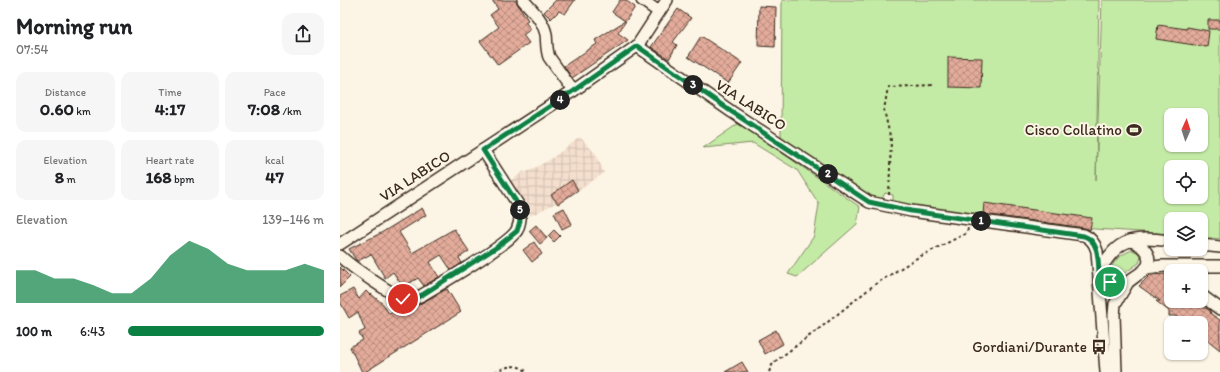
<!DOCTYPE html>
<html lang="en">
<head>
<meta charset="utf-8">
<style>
	body { margin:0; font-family:Itim,sans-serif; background:#f6f6f6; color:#202124; height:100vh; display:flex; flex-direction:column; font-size:15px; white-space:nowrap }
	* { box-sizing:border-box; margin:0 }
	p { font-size:13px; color:#757577 }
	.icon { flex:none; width:22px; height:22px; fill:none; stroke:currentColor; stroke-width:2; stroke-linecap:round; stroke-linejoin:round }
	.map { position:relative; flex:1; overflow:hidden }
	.panel { display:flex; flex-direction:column; background:#fff; width:340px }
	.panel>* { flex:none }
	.needle { width:26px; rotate:3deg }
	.fabs { position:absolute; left:824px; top:108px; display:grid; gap:8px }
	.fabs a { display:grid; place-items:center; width:44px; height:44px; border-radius:8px; background:#fff; box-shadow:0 1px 3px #0004; font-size:20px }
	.pin { position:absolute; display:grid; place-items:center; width:34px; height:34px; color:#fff; margin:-17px; border:2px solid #fff; border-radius:50%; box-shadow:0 1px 4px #0007 }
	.km { position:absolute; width:20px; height:20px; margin:-10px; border-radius:50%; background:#222; color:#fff; font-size:11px; line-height:20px; text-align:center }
	.round { display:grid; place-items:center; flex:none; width:42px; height:42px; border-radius:12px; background:#f6f6f6 }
	.overview { display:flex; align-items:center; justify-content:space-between; height:68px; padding:0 16px }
	h1 { font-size:22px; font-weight:700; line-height:30px }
	.stats { display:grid; grid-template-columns:repeat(3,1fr); gap:6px; height:68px; padding:4px 16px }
	.stats div { display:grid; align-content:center; border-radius:10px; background:#f6f6f6; text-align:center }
	.stats b { font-size:17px; font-weight:700 }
	.stats small { font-size:11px; font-weight:400 }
	.stats p { font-size:11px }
	.chart { height:112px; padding:8px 16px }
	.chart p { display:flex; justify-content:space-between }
	.chart svg { width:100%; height:72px; margin-top:4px; fill:#0b8043; opacity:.7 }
	ul { padding:0 16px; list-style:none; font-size:13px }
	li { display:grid; grid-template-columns:64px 48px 1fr; align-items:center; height:30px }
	li i { height:10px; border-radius:5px; background:#0b8043 }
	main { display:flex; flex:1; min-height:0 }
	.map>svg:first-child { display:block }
	.industrial { fill:url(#industrial-grid) }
	.green { fill:#c4eba6; stroke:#808a62; fill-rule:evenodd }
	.building { fill:url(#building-cross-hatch); stroke:#3b2a1e }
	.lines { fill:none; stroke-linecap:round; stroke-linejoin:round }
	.minor-casing { stroke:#3b2a1e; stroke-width:14 }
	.path { stroke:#3b2a1e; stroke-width:2; stroke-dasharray:3 3; stroke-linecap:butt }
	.minor { stroke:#fcf5e5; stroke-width:11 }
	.route-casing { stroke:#fff; stroke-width:8 }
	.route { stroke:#0b8043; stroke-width:5 }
	.labels { text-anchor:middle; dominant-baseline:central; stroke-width:4; stroke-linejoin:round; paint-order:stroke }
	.street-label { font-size:15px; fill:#3b2a1e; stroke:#fcf5e5 }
	.poi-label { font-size:15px; fill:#3b2a1e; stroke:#fcf5e5; text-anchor:end }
</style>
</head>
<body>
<main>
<section class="panel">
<div class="overview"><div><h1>Morning run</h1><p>07:54</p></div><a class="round"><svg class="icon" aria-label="share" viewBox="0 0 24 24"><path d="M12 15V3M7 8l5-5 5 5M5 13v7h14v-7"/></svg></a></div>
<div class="stats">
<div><p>Distance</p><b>0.60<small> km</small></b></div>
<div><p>Time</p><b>4:17</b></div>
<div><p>Pace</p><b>7:08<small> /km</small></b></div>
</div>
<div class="stats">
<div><p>Elevation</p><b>8<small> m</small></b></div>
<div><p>Heart rate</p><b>168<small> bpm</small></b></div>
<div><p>kcal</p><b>47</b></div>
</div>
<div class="chart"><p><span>Elevation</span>139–146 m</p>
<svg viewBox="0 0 160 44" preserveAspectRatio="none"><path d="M0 44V24L10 24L20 29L30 29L40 33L50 38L60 38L70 29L80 15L90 6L100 11L110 20L120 24L130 24L140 24L150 20L160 24V44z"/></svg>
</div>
<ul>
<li><b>100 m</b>6:43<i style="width:100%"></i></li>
</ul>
</section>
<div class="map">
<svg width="880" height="372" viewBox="0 0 880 372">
	<defs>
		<pattern id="industrial-grid" width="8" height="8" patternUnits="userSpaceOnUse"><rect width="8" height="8" fill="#f4dfce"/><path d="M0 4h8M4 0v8" fill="none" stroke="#d2c0b0"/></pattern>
		<pattern id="building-cross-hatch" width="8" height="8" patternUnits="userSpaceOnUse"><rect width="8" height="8" fill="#e2ab9a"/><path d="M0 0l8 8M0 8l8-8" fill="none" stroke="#b88b7d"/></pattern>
	</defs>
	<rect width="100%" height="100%" fill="#fcf5e5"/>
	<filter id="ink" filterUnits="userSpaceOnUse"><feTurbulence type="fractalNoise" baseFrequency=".025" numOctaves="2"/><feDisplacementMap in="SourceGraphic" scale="8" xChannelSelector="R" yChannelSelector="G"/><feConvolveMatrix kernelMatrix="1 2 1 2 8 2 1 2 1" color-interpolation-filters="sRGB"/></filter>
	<g filter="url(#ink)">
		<polygon class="industrial" points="240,137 256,154 264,173 218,204 216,203 190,216 175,193 170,181 184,171 185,173 211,159"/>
		<g class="green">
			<path d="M442,0H759L756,180L762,0H880V239L861,237V219H831V234L755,229L637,215L553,202V195L545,193L542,199L527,196L441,138ZM831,115H861V145H831ZM831,167H861V197H831Z"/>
			<polygon points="399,123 520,207 517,224 457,277 448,274 474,236 479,204 457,170 413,143 363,148"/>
			<path d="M792,250L797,252L801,257L799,263L780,276L778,277L774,276C766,264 782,254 792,250Z"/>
		</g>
		<g class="building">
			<polygon points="152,0 175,0 188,20 185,22 191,29 183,35 189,43 158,65 140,41 159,27 150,15 158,9"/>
			<polygon points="216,0 235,0 225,14 219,11 211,19 204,12"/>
			<polygon points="280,0 285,0 295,7 278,33 288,40 232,78 224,66 257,44 255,40 285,21 272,12"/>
			<polygon points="419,6 436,7 435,47 418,46"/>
			<polygon points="338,9 351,18 333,42 337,45 329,59 311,47"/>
			<rect x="868" y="20" width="12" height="9"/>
			<polygon points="818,25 847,29 847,27 869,31 867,47 816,39"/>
			<polygon points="361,36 402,63 388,83 348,57"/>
			<polygon points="608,57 642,58 641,88 608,87"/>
			<polygon points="232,180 238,190 218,204 211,195"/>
			<polygon points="644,203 752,218 750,230 745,228 643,214"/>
			<polygon points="82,208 86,215 59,232 72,253 114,229 129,251 119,258 122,263 111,270 101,255 90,262 99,277 84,286 78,278 63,287 53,272 45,278 31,254 18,261 16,260 9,249 41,233"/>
			<polygon points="224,208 232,224 222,229 214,213"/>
			<polygon points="196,225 207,238 200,244 189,231"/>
			<polygon points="214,230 220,236 214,242 208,236"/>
			<polygon points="194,242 202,254 192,262 183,250"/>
			<polygon points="0,267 10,277 0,287"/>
			<polygon points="825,274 826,280 831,284 831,301 854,301 864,308 866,308 870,311 871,314 880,320 880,350 865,338 866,336 861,332 861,323 848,323 835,316 829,316 829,311 816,301 820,301 799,286 810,275"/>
			<polygon points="13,289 19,299 26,291 30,295 31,294 43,304 49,314 58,309 60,312 69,307 78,305 107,289 121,312 25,372 22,372 10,347 23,340 19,333 25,330 18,312 9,318 0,302 0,296"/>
			<polygon points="436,330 443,344 425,354 418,340"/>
			<polygon points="402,362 408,372 385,372"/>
		</g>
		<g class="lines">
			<g class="minor-casing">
				<g id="minor">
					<path d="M183,0C193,11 203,20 206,34C207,42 206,49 209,57L233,91"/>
					<polyline points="302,0 319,12"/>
					<polyline points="297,46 327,0"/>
					<path d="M0,244L233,91L297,46L392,112L529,202L571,211L744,235C751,238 755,244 757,251L766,372"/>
					<polyline points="861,245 880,247"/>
					<path d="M0,256C9,265 56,298 67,300C72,301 77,297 82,295C99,285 170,244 177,230C181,221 181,214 179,206L143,150"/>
					<polyline points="806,268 822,266 880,266"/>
					<path d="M759,272C774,288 779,290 796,276C800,273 806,270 808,265C812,254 800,242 789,241"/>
					<path d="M759,272C779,236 793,237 831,241"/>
					<polyline points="861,295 880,309"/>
					<polyline points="776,372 774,315 775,304 787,284"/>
				</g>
			</g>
			<g class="path">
				<polyline points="549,195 551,140 544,110 548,87 594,85"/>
				<path d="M155,372C166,367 177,362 187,372"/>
				<polyline points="429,372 433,363 484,325 534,285 577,258 627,233 628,228"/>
			</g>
			<use href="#minor" class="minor"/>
		</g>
	</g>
	<g class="lines" filter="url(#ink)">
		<g class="route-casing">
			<path id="route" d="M63,299L71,300L82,295L157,247L177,231L180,221L179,206L143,150L233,91L297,46L392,112L529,202L571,211L744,236C759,241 758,259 759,272L770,282"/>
		</g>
		<use href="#route" class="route"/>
	</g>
	<defs>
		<g id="stadium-bare" transform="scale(1.2)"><path d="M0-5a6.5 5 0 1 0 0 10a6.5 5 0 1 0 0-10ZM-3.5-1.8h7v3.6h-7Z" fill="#3b2a1e" stroke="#fcf5e5" stroke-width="2.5" paint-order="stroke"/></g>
		<g id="bus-bare" transform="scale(1.2)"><path d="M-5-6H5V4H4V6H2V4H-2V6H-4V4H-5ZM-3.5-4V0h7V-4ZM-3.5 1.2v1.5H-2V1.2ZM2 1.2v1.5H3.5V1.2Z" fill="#3b2a1e" stroke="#fcf5e5" stroke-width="2.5" paint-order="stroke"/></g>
	</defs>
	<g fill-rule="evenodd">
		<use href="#stadium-bare" x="794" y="130"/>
		<use href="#bus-bare" x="759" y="347"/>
	</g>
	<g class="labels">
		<g class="street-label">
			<text transform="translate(411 105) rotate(33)">VIA LABICO</text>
			<text transform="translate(75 176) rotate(-33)">VIA LABICO</text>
		</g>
		<g class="poi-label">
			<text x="782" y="130">Cisco Collatino</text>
			<text x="747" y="347">Gordiani/Durante</text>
		</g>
	</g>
</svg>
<div class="fabs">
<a><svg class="needle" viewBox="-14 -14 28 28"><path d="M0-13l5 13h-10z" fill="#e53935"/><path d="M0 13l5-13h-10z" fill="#757577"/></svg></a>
<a><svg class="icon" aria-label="locate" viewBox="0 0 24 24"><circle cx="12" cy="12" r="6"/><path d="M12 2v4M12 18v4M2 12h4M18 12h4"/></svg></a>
<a><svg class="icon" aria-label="layers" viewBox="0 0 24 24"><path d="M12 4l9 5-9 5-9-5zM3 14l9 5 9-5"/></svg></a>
<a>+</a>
<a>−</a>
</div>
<div class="pin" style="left:770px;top:282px;background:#1e9e55"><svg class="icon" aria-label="arrive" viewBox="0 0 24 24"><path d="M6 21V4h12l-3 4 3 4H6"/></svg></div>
<div class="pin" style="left:63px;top:299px;background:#d93025"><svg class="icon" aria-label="check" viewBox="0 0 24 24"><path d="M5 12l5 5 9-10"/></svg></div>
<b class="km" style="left:641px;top:221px">1</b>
<b class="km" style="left:488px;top:174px">2</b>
<b class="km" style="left:353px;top:85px">3</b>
<b class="km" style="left:220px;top:100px">4</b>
<b class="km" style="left:180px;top:210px">5</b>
</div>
</main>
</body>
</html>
